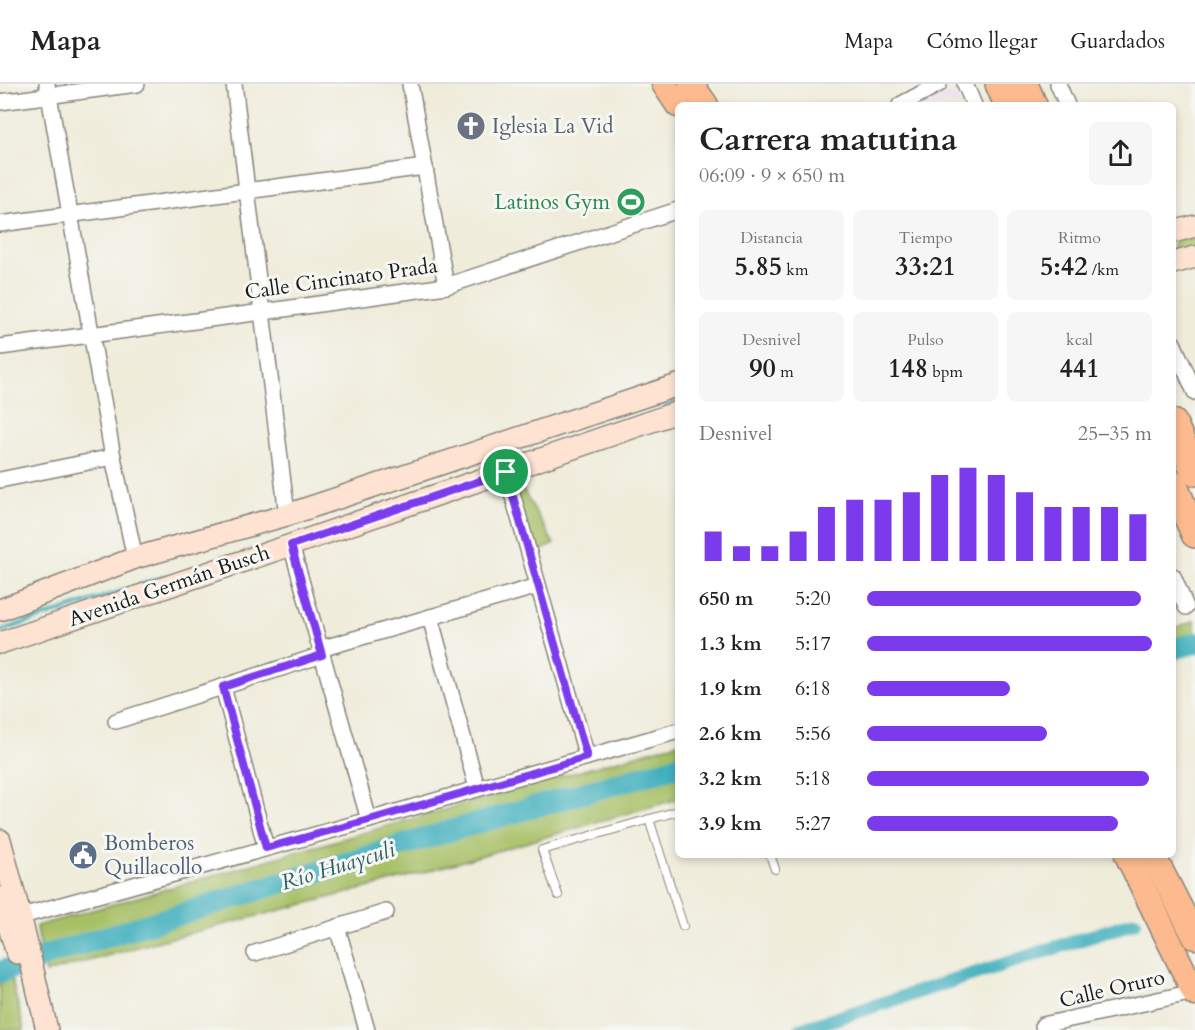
<!DOCTYPE html>
<html lang="es">
<head>
<meta charset="utf-8">
<style>
	body { margin:0; font-family:Cardo,serif; background:#f6f6f6; color:#222; height:100vh; display:flex; flex-direction:column; font-size:22px; white-space:nowrap }
	* { box-sizing:border-box; margin:0 }
	p { font-size:20px; color:#767676 }
	.icon { flex:none; width:33px; height:33px; fill:none; stroke:currentColor; stroke-width:2; stroke-linecap:round; stroke-linejoin:round }
	.map { position:relative; flex:1; overflow:hidden }
	.drawer { position:absolute; left:675px; top:18px; width:501px; height:756px; display:flex; flex-direction:column; background:#fff; border-radius:9px; box-shadow:0 3px 9px #0003 }
	.drawer>* { flex:none }
	.pin { position:absolute; display:grid; place-items:center; width:51px; height:51px; color:#fff; margin:-26px; border:3px solid #fff; border-radius:50%; box-shadow:0 2px 6px #0007 }
	.round { display:grid; place-items:center; flex:none; width:63px; height:63px; border-radius:9px; background:#f6f6f6 }
	.summary { display:flex; align-items:center; justify-content:space-between; height:102px; padding:0 24px }
	h1 { font-size:33px; font-weight:700; line-height:45px }
	.stats { display:grid; grid-template-columns:repeat(3,1fr); gap:9px; height:102px; padding:6px 24px }
	.stats div { display:grid; align-content:center; border-radius:9px; background:#f6f6f6; text-align:center }
	.stats b { font-size:26px; font-weight:700 }
	.stats small { font-size:16px; font-weight:400 }
	.stats p { font-size:16px }
	.chart { height:168px; padding:12px 24px }
	.chart p { display:flex; justify-content:space-between }
	.chart svg { width:100%; height:108px; margin-top:6px; stroke:#7c3aed; stroke-width:6 }
	ul { padding:0 24px; list-style:none; font-size:20px }
	li { display:grid; grid-template-columns:96px 72px 1fr; align-items:center; height:45px }
	li i { height:15px; border-radius:8px; background:#7c3aed }
	header { display:flex; align-items:center; gap:36px; box-sizing:border-box; height:84px; padding:0 30px; background:#fff; border-bottom:2px solid #e0e0e0 }
	header strong { font-size:28px }
	nav { display:flex; gap:33px; margin-inline-start:auto; font-size:21px }
	.map>svg:first-child { display:block }
	.built { fill:#ead1ed }
	.green { fill:#a7c066; stroke:#626e41; stroke-width:1.5 }
	.lines { fill:none; stroke-linecap:round; stroke-linejoin:round }
	.stream { stroke:#42b0be; stroke-width:4 }
	.canal { stroke:#42b0be; stroke-width:14 }
	.river { stroke:#42b0be; stroke-width:22 }
	.lane-casing { stroke:#86847b; stroke-width:10 }
	.street-casing { stroke:#86847b; stroke-width:18 }
	.secondary-casing { stroke:#86847b; stroke-width:24 }
	.primary-casing { stroke:#86847b; stroke-width:27 }
	.highway-casing { stroke:#86847b; stroke-width:30 }
	.lane { stroke:#fff; stroke-width:8 }
	.street { stroke:#fff; stroke-width:15 }
	.secondary { stroke:#fee3d2; stroke-width:21 }
	.primary { stroke:#fcba8e; stroke-width:24 }
	.highway { stroke:#fcba8e; stroke-width:27 }
	.route-casing { stroke:#fff; stroke-width:12 }
	.route { stroke:#7c3aed; stroke-width:8 }
	.labels { text-anchor:middle; dominant-baseline:central; stroke-width:6; stroke-linejoin:round; paint-order:stroke }
	.worship-label { font-size:21px; fill:#5b616d; stroke:#f6f6f2; text-anchor:start }
	.leisure-label { font-size:21px; fill:#27864d; stroke:#f6f6f2; text-anchor:end }
	.street-label { font-size:21px; fill:#1c1c1c; stroke:#f6f6f2 }
	.service-label { font-size:21px; fill:#4e5e75; stroke:#f6f6f2; text-anchor:start }
	.water-label { font-size:22px; font-style:italic; fill:#2d5f65; stroke:#f6f6f2 }
</style>
</head>
<body>
<header>
<strong>Mapa</strong>
<nav><a>Mapa</a><a>Cómo llegar</a><a>Guardados</a></nav>
</header>
<div class="map">
<svg width="1195" height="946" viewBox="0 0 1195 946">
	<rect width="100%" height="100%" fill="#f6f6f2"/>
	<filter id="ink" filterUnits="userSpaceOnUse"><feTurbulence type="fractalNoise" baseFrequency=".0167" numOctaves="2"/><feDisplacementMap in="SourceGraphic" scale="12" xChannelSelector="R" yChannelSelector="G"/><feConvolveMatrix kernelMatrix="1 2 1 2 8 2 1 2 1" color-interpolation-filters="sRGB"/></filter>
	<filter id="wash" filterUnits="userSpaceOnUse"><feTurbulence type="fractalNoise" baseFrequency=".008" numOctaves="4" result="noise"/><feDisplacementMap in="SourceGraphic" scale="24" xChannelSelector="R" yChannelSelector="G"/><feGaussianBlur stdDeviation="1.35" result="paint"/><feColorMatrix in="noise" values="0 0 0 0 0 0 0 0 0 0 0 0 0 0 0 0 0 1.4 0 .05"/><feComposite in="paint" operator="in"/></filter>
	<g filter="url(#wash)">
		<rect width="100%" height="100%" fill="#efecda"/>
		<polygon class="built" points="951,8 957,13 961,21 921,21 943,10"/>
		<g class="green">
			<polygon points="1195,153 1195,164 1173,170 1173,158"/>
			<polygon points="518,397 554,460 532,471 512,401"/>
			<polygon points="1195,537 1195,569 1173,575 1173,544"/>
			<polygon points="678,659 678,715 386,799 156,858 46,889 36,842"/>
			<polygon points="11,893 24,946 0,946 0,897"/>
		</g>
		<g class="lines">
			<g class="stream">
				<polyline points="665,322 678,316"/>
				<polyline points="0,547 167,492"/>
			</g>
			<polyline class="canal" points="800,946 1135,838"/>
			<g class="river">
				<polyline points="1173,565 1195,559"/>
				<polyline points="0,888 57,868 446,748 678,682"/>
			</g>
		</g>
	</g>
	<g filter="url(#ink)">
		<g class="lines">
			<g class="lane-casing">
				<g id="lane">
					<polyline points="649,735 683,842"/>
					<polyline points="770,771 775,785"/>
					<polyline points="558,811 542,766 678,727"/>
				</g>
			</g>
			<g class="street-casing">
				<g id="street">
					<polyline points="47,0 113,373 135,474"/>
					<polyline points="234,0 287,431"/>
					<polyline points="410,0 446,202"/>
					<polyline points="965,0 974,21"/>
					<polyline points="1058,0 1067,21"/>
					<polyline points="0,18 137,0"/>
					<polyline points="900,21 939,0"/>
					<polyline points="0,140 425,83"/>
					<polyline points="1173,259 1195,308"/>
					<polyline points="0,263 263,228 446,202 678,126"/>
					<polyline points="506,388 587,673"/>
					<polyline points="0,396 113,373"/>
					<polyline points="291,461 369,736"/>
					<polyline points="1173,492 1186,523"/>
					<polyline points="430,533 477,704"/>
					<polyline points="320,565 538,502"/>
					<polyline points="223,603 266,764"/>
					<polyline points="116,637 322,571"/>
					<polyline points="11,835 369,736 678,647"/>
					<polyline points="337,843 367,946"/>
					<polyline points="255,869 386,828"/>
					<polyline points="1044,946 1043,941 1194,908"/>
				</g>
			</g>
			<g class="secondary-casing">
				<g id="secondary">
					<polyline points="1173,148 1195,142"/>
					<polyline points="1173,179 1195,173"/>
					<polyline points="0,526 135,474 287,431 678,301"/>
					<polyline points="0,559 291,461 678,328"/>
					<polyline points="0,756 20,831 47,946"/>
					<polyline points="0,814 17,869"/>
				</g>
			</g>
			<g class="primary-casing">
				<g id="primary">
					<polyline points="664,0 678,21"/>
					<polyline points="691,0 706,21"/>
					<polyline points="1127,771 1195,910"/>
					<polyline points="1153,771 1195,853"/>
				</g>
			</g>
			<g class="highway-casing">
				<g id="highway">
					<polyline points="999,0 1008,21"/>
					<polyline points="1024,0 1033,21"/>
					<polyline points="1173,339 1195,388"/>
					<polyline points="1173,400 1195,450"/>
				</g>
			</g>
			<use href="#lane" class="lane"/>
			<use href="#street" class="street"/>
			<use href="#secondary" class="secondary"/>
			<use href="#primary" class="primary"/>
			<use href="#highway" class="highway"/>
		</g>
	</g>
	<g class="lines" filter="url(#ink)">
		<g class="route-casing">
			<polygon id="route" points="506,388 587,673 369,736 266,764 223,603 322,571 291,461"/>
		</g>
		<use href="#route" class="route"/>
	</g>
	<defs>
		<g id="church-disc" transform="scale(1.5)"><circle r="9.5" fill="#6b7280" stroke="#f6f6f2"/><path d="M-1.2-6h2.4v3.5h3.3v2.4h-3.3V6h-2.4V-.1h-3.3v-2.4h3.3Z" fill="#fff"/></g>
		<g id="stadium-disc" transform="scale(1.5)"><circle r="9.5" fill="#2e9e5b" stroke="#f6f6f2"/><path d="M0-5a6.5 5 0 1 0 0 10a6.5 5 0 1 0 0-10ZM-3.5-1.8h7v3.6h-7Z" fill="#fff"/></g>
		<g id="civic-disc" transform="scale(1.5)"><circle r="9.5" fill="#5c6f8a" stroke="#f6f6f2"/><path d="M-.6-6.5H3V-4.5H.6V-3L4-1V1h2V6H-6V1h2V-1L-.6-3ZM-1.2 2.5V6h2.4V2.5Z" fill="#fff"/></g>
	</defs>
	<g fill-rule="evenodd">
		<use href="#church-disc" x="471" y="42"/>
		<use href="#stadium-disc" x="631" y="118"/>
		<use href="#civic-disc" x="83" y="771"/>
	</g>
	<g class="labels">
		<g class="worship-label">
			<text x="492" y="42">Iglesia La Vid</text>
		</g>
		<g class="leisure-label">
			<text x="610" y="118">Latinos Gym</text>
		</g>
		<g class="street-label">
			<text transform="translate(341 195) rotate(-8)">Calle Cincinato Prada</text>
			<text transform="translate(169 502) rotate(-19)">Avenida Germán Busch</text>
			<text transform="translate(1112 905) rotate(-13)">Calle Oruro</text>
		</g>
		<g class="service-label">
			<text x="104" y="759">Bomberos<tspan x="104" dy="24">Quillacollo</tspan></text>
		</g>
		<g class="water-label">
			<text transform="translate(338 782) rotate(-17)">Río Huayculi</text>
		</g>
	</g>
</svg>
<div class="pin" style="left:506px;top:388px;background:#1e9e55"><svg class="icon" aria-label="arrive" viewBox="0 0 24 24"><path d="M6 21V4h12l-3 4 3 4H6"/></svg></div>
<section class="drawer">
<div class="summary"><div><h1>Carrera matutina</h1><p>06:09 · 9 × 650 m</p></div><a class="round"><svg class="icon" aria-label="share" viewBox="0 0 24 24"><path d="M12 15V3M7 8l5-5 5 5M5 13v7h14v-7"/></svg></a></div>
<div class="stats">
<div><p>Distancia</p><b>5.85<small> km</small></b></div>
<div><p>Tiempo</p><b>33:21</b></div>
<div><p>Ritmo</p><b>5:42<small> /km</small></b></div>
</div>
<div class="stats">
<div><p>Desnivel</p><b>90<small> m</small></b></div>
<div><p>Pulso</p><b>148<small> bpm</small></b></div>
<div><p>kcal</p><b>441</b></div>
</div>
<div class="chart"><p><span>Desnivel</span>25–35 m</p>
<svg viewBox="0 0 160 44" preserveAspectRatio="none"><path d="M5 44V32M15 44V38M25 44V38M35 44V32M45 44V22M55 44V19M65 44V19M75 44V16M85 44V9M95 44V6M105 44V9M115 44V16M125 44V22M135 44V22M145 44V22M155 44V25"/></svg>
</div>
<ul>
<li><b>650 m</b>5:20<i style="width:96%"></i></li>
<li><b>1.3 km</b>5:17<i style="width:100%"></i></li>
<li><b>1.9 km</b>6:18<i style="width:50%"></i></li>
<li><b>2.6 km</b>5:56<i style="width:63%"></i></li>
<li><b>3.2 km</b>5:18<i style="width:99%"></i></li>
<li><b>3.9 km</b>5:27<i style="width:88%"></i></li>
</ul>
</section>
</div>
</body>
</html>
